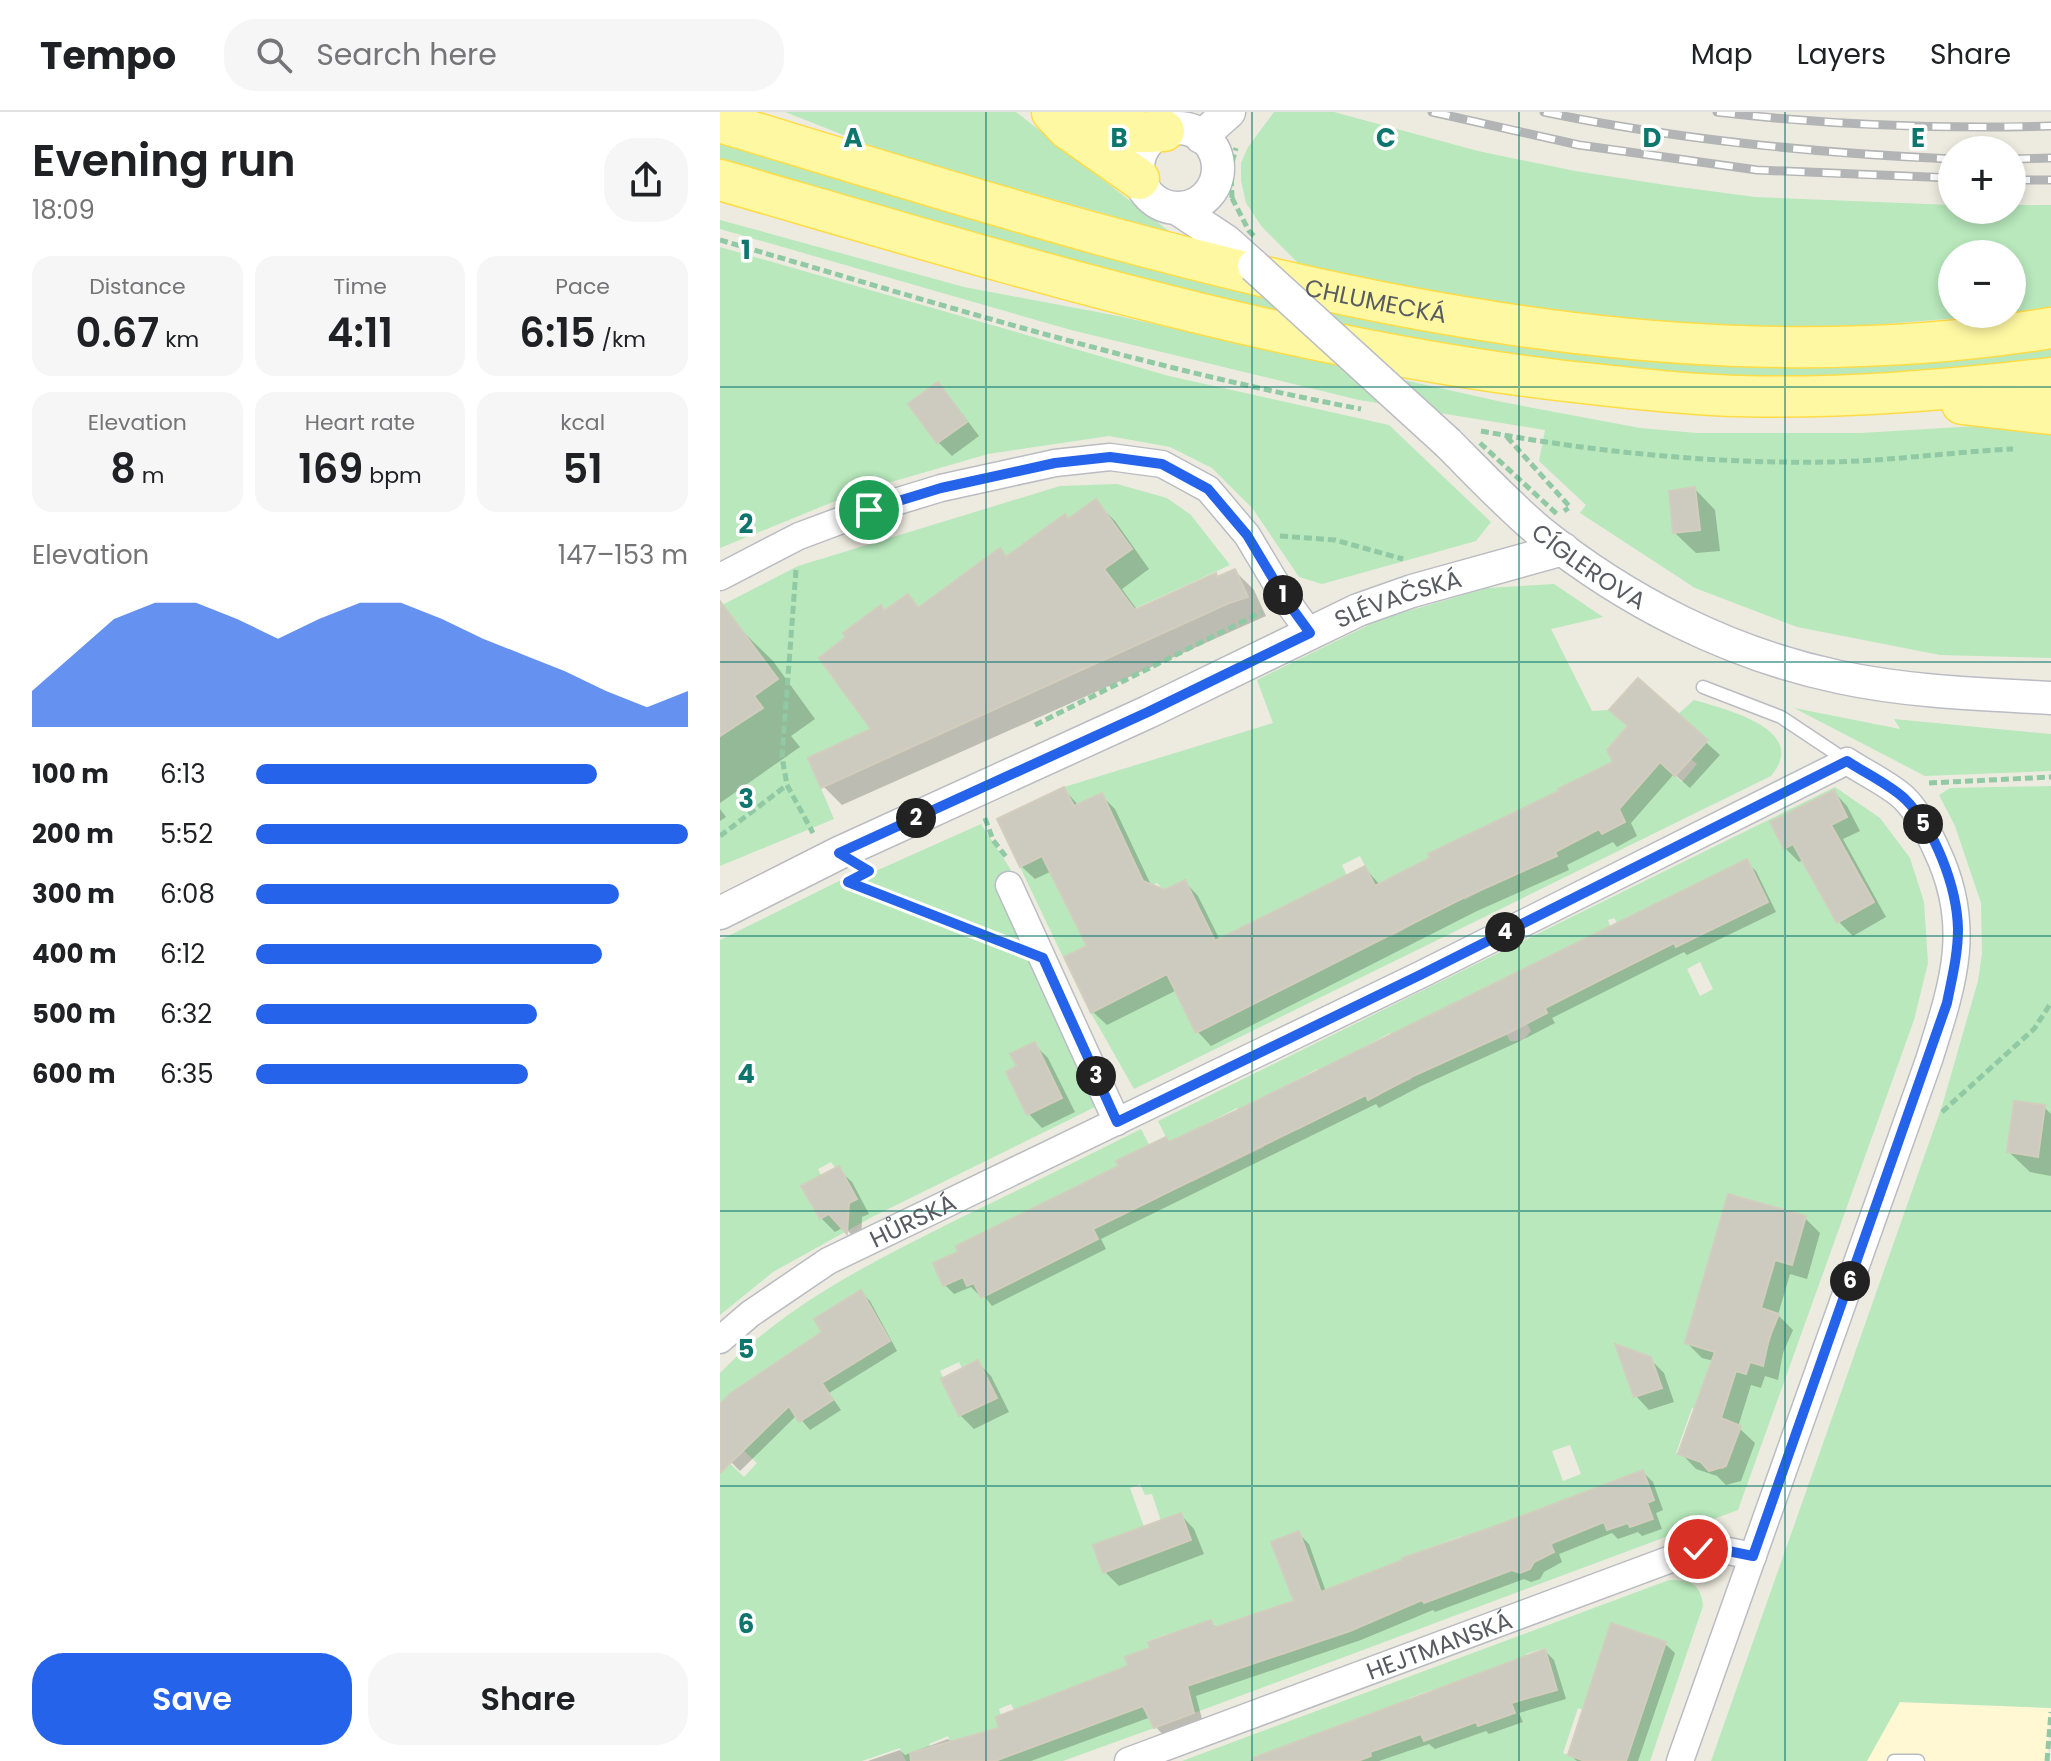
<!DOCTYPE html>
<html lang="en">
<head>
<meta charset="utf-8">
<style>
	body { margin:0; font-family:Poppins,sans-serif; background:#f6f6f6; color:#202124; height:100vh; display:flex; flex-direction:column; font-size:30px; white-space:nowrap }
	* { box-sizing:border-box; margin:0 }
	p { font-size:26px; color:#757577 }
	.icon { flex:none; width:44px; height:44px; fill:none; stroke:currentColor; stroke-width:2; stroke-linecap:round; stroke-linejoin:round }
	.map { position:relative; flex:1; overflow:hidden }
	.sheet { display:flex; flex-direction:column; background:#fff; width:720px }
	.sheet>* { flex:none }
	.tools { position:absolute; left:1218px; top:24px; display:grid; gap:16px }
	.tools a { display:grid; place-items:center; width:88px; height:88px; border-radius:50%; background:#fff; box-shadow:0 4px 12px #0003; font-size:40px }
	.pin { position:absolute; display:grid; place-items:center; width:68px; height:68px; color:#fff; margin:-34px; border:4px solid #fff; border-radius:50%; box-shadow:0 2px 8px #0007 }
	.km { position:absolute; width:40px; height:40px; margin:-20px; border-radius:50%; background:#222; color:#fff; font-size:22px; line-height:40px; text-align:center }
	.round { display:grid; place-items:center; flex:none; width:84px; height:84px; border-radius:32px; background:#f6f6f6 }
	.headline { display:flex; align-items:center; justify-content:space-between; height:136px; padding:0 32px }
	h1 { font-size:44px; font-weight:600; line-height:60px }
	.figures { display:grid; grid-template-columns:repeat(3,1fr); gap:12px; height:136px; padding:8px 32px }
	.figures div { display:grid; align-content:center; border-radius:20px; background:#f6f6f6; text-align:center }
	.figures b { font-size:40px; font-weight:600 }
	.figures small { font-size:22px; font-weight:400 }
	.figures p { font-size:22px }
	.chart { height:224px; padding:16px 32px }
	.chart p { display:flex; justify-content:space-between }
	.chart svg { width:100%; height:144px; margin-top:8px; fill:#2563eb; opacity:.7 }
	.action { display:flex; gap:16px; margin-top:auto; padding:16px 32px }
	.action a { flex:1; height:92px; border-radius:32px; background:#2563eb; color:#fff; font-size:32px; font-weight:600; line-height:92px; text-align:center }
	.action a+a { background:#f6f6f6; color:#202124 }
	ul { padding:0 32px; list-style:none; font-size:26px }
	li { display:grid; grid-template-columns:128px 96px 1fr; align-items:center; height:60px }
	li i { height:20px; border-radius:10px; background:#2563eb }
	header { display:flex; align-items:center; gap:48px; box-sizing:border-box; height:112px; padding:0 40px; background:#fff; border-bottom:2px solid #e0e0e0 }
	header strong { font-size:38px }
	nav { display:flex; gap:44px; margin-inline-start:auto; font-size:28px }
	.search { width:560px; height:72px; background:#f6f6f6; display:flex; align-items:center; gap:20px; box-sizing:border-box; padding:0 28px; border-radius:32px; color:#757577; font-size:30px }
	main { display:flex; flex:1; min-height:0 }
	.map>svg:first-child { display:block }
	.commercial { fill:#fff8d2 }
	.green { fill:#b8e8bc; fill-rule:evenodd }
	.shadow { fill:#0003 }
	.building { fill:#cdcac0; stroke:#d2cdbd; stroke-width:2 }
	.lines { fill:none; stroke-linecap:round; stroke-linejoin:round }
	.service-casing { stroke:#babcc3; stroke-width:15 }
	.minor-casing { stroke:#babcc3; stroke-width:29 }
	.tertiary-casing { stroke:#babcc3; stroke-width:35 }
	.primary-casing { stroke:#ffdb46; stroke-width:43 }
	.path { stroke:#91c9a5; stroke-width:5; stroke-dasharray:8 4; stroke-linecap:butt }
	.service { stroke:#fff; stroke-width:12 }
	.minor { stroke:#fff; stroke-width:26 }
	.tertiary { stroke:#fff; stroke-width:32 }
	.primary { stroke:#fff8a2; stroke-width:40 }
	.rail-casing { stroke:#b3b4b5; stroke-width:9 }
	.rail { stroke:#fff; stroke-width:6; stroke-dasharray:18; stroke-linecap:butt }
	.tertiary-bridge-casing { stroke:#babcc3; stroke-width:35; stroke-linecap:butt }
	.path-bridge { stroke:#91c9a5; stroke-width:5; stroke-dasharray:8 4; stroke-linecap:butt }
	.tertiary-bridge { stroke:#fff; stroke-width:32 }
	.route-casing { stroke:#fff; stroke-width:16 }
	.route { stroke:#2563eb; stroke-width:10 }
	.grid { fill:none; stroke:#0f766e; stroke-width:2; stroke-opacity:0.55 }
	.labels { text-anchor:middle; dominant-baseline:central; stroke-width:7; stroke-linejoin:round; paint-order:stroke }
	.street-label { font-size:24px; fill:#585c62; stroke:#fff }
	.grid-label { font-size:26px; text-anchor:middle; font-weight:bold; fill:#0f766e; stroke:#fff; stroke-width:7; stroke-linejoin:round; paint-order:stroke }
</style>
</head>
<body>
<header>
<strong>Tempo</strong>
<div class="search"><svg class="icon" aria-label="search" viewBox="0 0 24 24"><circle cx="10" cy="10" r="6"/><path d="M15 15l6 6"/></svg>Search here</div>
<nav><a>Map</a><a>Layers</a><a>Share</a></nav>
</header>
<main>
<section class="sheet">
<div class="headline"><div><h1>Evening run</h1><p>18:09</p></div><a class="round"><svg class="icon" aria-label="share" viewBox="0 0 24 24"><path d="M12 15V3M7 8l5-5 5 5M5 13v7h14v-7"/></svg></a></div>
<div class="figures">
<div><p>Distance</p><b>0.67<small> km</small></b></div>
<div><p>Time</p><b>4:11</b></div>
<div><p>Pace</p><b>6:15<small> /km</small></b></div>
</div>
<div class="figures">
<div><p>Elevation</p><b>8<small> m</small></b></div>
<div><p>Heart rate</p><b>169<small> bpm</small></b></div>
<div><p>kcal</p><b>51</b></div>
</div>
<div class="chart"><p><span>Elevation</span>147–153 m</p>
<svg viewBox="0 0 160 44" preserveAspectRatio="none"><path d="M0 44V33L10 22L20 11L30 6L40 6L50 11L60 17L70 11L80 6L90 6L100 11L110 17L120 22L130 27L140 33L150 38L160 33V44z"/></svg>
</div>
<ul>
<li><b>100 m</b>6:13<i style="width:79%"></i></li>
<li><b>200 m</b>5:52<i style="width:100%"></i></li>
<li><b>300 m</b>6:08<i style="width:84%"></i></li>
<li><b>400 m</b>6:12<i style="width:80%"></i></li>
<li><b>500 m</b>6:32<i style="width:65%"></i></li>
<li><b>600 m</b>6:35<i style="width:63%"></i></li>
</ul>
<div class="action"><a>Save</a><a>Share</a></div>
</section>
<div class="map">
<svg width="1331" height="1649" viewBox="0 0 1331 1649">
	<rect width="100%" height="100%" fill="#edebdf"/>
	<polygon class="commercial" points="1179,1590 1331,1596 1327,1649 1147,1649"/>
	<g class="green">
		<polygon points="65,0 296,0 450,120 172,42"/>
		<polygon points="554,0 614,0 758,39 855,59 952,74 1035,85 1232,93 1232,98 1292,98 1292,93 1331,93 1331,196 1292,202 1292,142 1232,142 1232,202 1290,202 1126,215 1049,216 974,212 810,196 581,154 542,115 526,91 521,69 521,51 528,35"/>
		<polygon points="0,32 411,152 491,171 829,238 972,251 1043,254 1215,249 1331,235 1331,251 1043,270 826,253 514,191 310,139 0,48"/>
		<path d="M0,108L244,175L398,204L782,290L920,316L976,321H1141L1323,310L1331,312V546L1220,543L1077,515L975,476L860,401L866,393L819,349L825,318L639,288L351,218L0,117ZM975,376L980,418L953,421L949,379Z"/>
		<path d="M0,135L449,264L669,313L771,410L756,429L602,472L579,465L533,397L492,356L450,335L389,324L268,342L140,379L0,436ZM189,292L246,310L217,331Z"/>
		<path d="M397,372L447,386L471,403L510,453L88,646L114,707L0,754V624L42,596L34,584L58,567L15,509L0,494L78,454L340,374ZM376,387L411,437L384,457L135,594L99,546L126,525L123,520L160,494L165,499L228,495L280,437L290,450L307,430L344,402L348,407Z"/>
		<path d="M834,472L883,505L831,517L872,599L889,598L908,614L887,638L901,666L914,679L940,650L962,670L977,652L971,647L987,628L958,602L974,588C1004,597 1091,617 1051,664L414,977L371,901L436,868L421,839L441,830L459,887L476,921L527,896L465,768L444,778L437,771L426,775L382,681L353,694L344,675L553,611L537,568L661,507L767,476ZM887,671L905,710L882,722L879,717L863,725ZM807,695L825,717L837,744L816,754L790,702ZM757,718L781,767L745,788L744,786L733,790L709,742ZM640,744L654,772L635,781L622,753ZM686,759L709,803L671,825L651,785L673,773L670,766ZM595,779L618,807L635,841L571,874L544,844L529,812Z"/>
		<polygon points="1074,596 1180,617 1174,607 1331,622 1331,659 1205,664"/>
		<path d="M1331,674V1596L1180,1590L1147,1649H991L1222,994L1258,869L1262,841L1261,791L1235,714L1219,683L1230,676ZM1294,989L1325,993L1318,1045L1287,1040Z"/>
		<path d="M1115,675L1160,706L1190,746L1204,790L1208,851L1194,908L1018,1398L474,1601L469,1577L448,1522L428,1529L430,1536L423,1594L434,1616L343,1649H262L232,1634L228,1624L209,1632L215,1649H186L180,1636L142,1649H0V1342L24,1365L37,1351L23,1338L10,1282L0,1292V1261C68,1191 154,1149 240,1106C301,1077 361,1047 421,1017L435,1044L451,1035L438,1009ZM1113,678L1127,705L1073,732L1051,710ZM1127,742L1153,790L1117,811L1095,771ZM1026,748L1048,791L972,827L960,805L957,781ZM917,802L936,840L860,878L841,839L890,814L888,808L894,806L897,811ZM980,850L993,877L980,884L967,857ZM784,866L821,889L827,901L807,912L811,919C803,929 802,929 790,929L763,877ZM744,886L765,930L701,908ZM670,921L692,967L648,987L627,944ZM597,957L617,998L578,1018L558,978ZM517,996L529,1020L536,1017L544,1035L472,1070L464,1052L460,1025ZM397,1049L435,1086L397,1105L377,1065L399,1054ZM354,1076L378,1127L331,1149L306,1100ZM1008,1082L1086,1104L1071,1153L1055,1148L1041,1196L1059,1202L1049,1222L1052,1223L1042,1252L1030,1250L1026,1262L992,1252L995,1240L965,1231ZM278,1114L303,1165L261,1185L254,1171L247,1173L236,1151L242,1147L236,1134ZM78,1236L113,1288L80,1310L45,1258ZM239,1250L242,1256L276,1286L239,1304L221,1267L223,1265L220,1259ZM972,1296L1021,1314L1004,1357H989L983,1350L956,1341ZM850,1333L861,1362L843,1369L832,1339ZM923,1358L934,1388L927,1391L933,1407L911,1415L908,1411L887,1418L873,1381L890,1374L889,1370ZM420,1372L425,1383L432,1382L441,1409L461,1401L471,1428L383,1461L424,1415L410,1376ZM824,1395L829,1408L834,1441L815,1448L810,1457L800,1461L791,1459L805,1403ZM579,1420L562,1457L551,1430ZM742,1424L752,1453L754,1472L704,1491L697,1474L693,1475L682,1446ZM654,1460L653,1510L630,1518L615,1475ZM547,1499L585,1533V1535L563,1543ZM491,1509L494,1516L518,1509L532,1553L490,1566L473,1515ZM340,1581L385,1593L390,1607L354,1620ZM291,1592L294,1598L332,1628L286,1645L276,1618L279,1616L276,1606L281,1603L279,1597Z"/>
		<path d="M261,712L291,758L274,771L375,995L152,1105L53,1160L0,1203V828L127,765L158,758ZM315,930L342,986L307,1003L286,960L297,954L291,942ZM111,1050L137,1087L126,1093L129,1102L115,1109L110,1101L99,1107L81,1075L101,1063L98,1057Z"/>
		<path d="M336,738L409,813L343,845L300,755ZM333,767L380,796L355,809Z"/>
		<path d="M949,1468C971,1468 981,1472 983,1494L930,1649H906L896,1610L858,1596L843,1641L865,1649H638L651,1644L649,1638L576,1630L536,1644L538,1649H462ZM891,1511L946,1530L934,1566H933ZM825,1536L837,1578L819,1583L806,1542ZM778,1554L794,1600L758,1614L742,1568ZM712,1578L724,1614L717,1624L704,1629L701,1622L684,1628L689,1586Z"/>
	</g>
	<g class="shadow">
		<polygon points="218,273 231,287 259,324 232,344 218,330 191,292"/>
		<polygon points="975,377 995,398 1000,439 976,441 955,421"/>
		<polygon points="376,390 395,409 429,457 402,477 418,499 515,459 534,478 546,504 122,693 103,674 154,618 166,501 188,485 200,497 287,447"/>
		<polygon points="14,511 53,549 95,607 71,624 80,635 0,691 0,521"/>
		<polygon points="918,569 1000,643 970,676 954,662 911,711 917,724 897,735 893,730 847,753 849,758 757,799 491,934 478,920 457,878 387,913 373,900 369,835 332,759 315,767 301,754 344,677 359,694 381,683 395,697 432,775 445,780 465,770 478,784 500,828 645,756 660,773 896,651 910,615"/>
		<polygon points="1114,680 1127,694 1140,719 1123,727 1166,805 1133,824 1119,810 1084,747 1079,750 1065,736"/>
		<polygon points="0,697 6,705 0,709"/>
		<polygon points="1026,750 1036,759 1056,800 967,843 964,840 832,906 835,911 796,931 701,974 659,996 656,992 381,1127 386,1137 272,1194 261,1180 258,1182 251,1175 234,1182 225,1173 215,1152 450,1032"/>
		<polygon points="314,932 328,946 355,1000 322,1016 309,1002 300,955"/>
		<polygon points="1324,995 1331,1002 1331,1064 1310,1060 1289,1040"/>
		<polygon points="118,1057 132,1070 149,1102 142,1105 141,1132 124,1115 115,1120 101,1106"/>
		<polygon points="1085,1106 1100,1121 1087,1167 1070,1162 1058,1203 1073,1218 1063,1241 1058,1268 1045,1264 1041,1276 1031,1273 1018,1315 1035,1331 1021,1369 1006,1373 997,1364 976,1357 961,1341 994,1249 982,1246 967,1231"/>
		<polygon points="141,1180 150,1189 177,1239 109,1281 121,1298 90,1318 77,1303 20,1359 0,1339 0,1294 105,1220"/>
		<polygon points="930,1247 944,1261 954,1290 929,1298 916,1284"/>
		<polygon points="258,1251 271,1264 289,1300 254,1317 240,1303"/>
		<polygon points="923,1360 933,1370 943,1398 936,1401 942,1417 922,1424 918,1420 898,1427 892,1421 839,1442 842,1450 824,1460 820,1467 811,1470 804,1467 715,1500 713,1498 641,1528 476,1584 483,1611 445,1625 435,1614 431,1605 311,1649 148,1649 180,1638 185,1643 228,1627 233,1631 282,1617 411,1555 491,1511 498,1517 577,1490 579,1422 589,1432 606,1480"/>
		<polygon points="461,1403 474,1417 484,1442 399,1474 385,1460"/>
		<polygon points="945,1532 955,1541 918,1649 857,1649 850,1643"/>
		<polygon points="825,1539 834,1548 846,1587 799,1601 803,1610 769,1622 766,1619 715,1637 709,1632 659,1649 530,1649"/>
	</g>
	<g class="building">
		<polygon points="218,270 247,310 217,331 188,292"/>
		<polygon points="975,375 980,418 953,421 949,379"/>
		<polygon points="376,387 412,437 384,457 415,498 496,461 497,465 515,457 528,485 509,491 101,676 88,646 151,617 99,546 126,525 123,521 161,493 164,499 188,482 198,496 280,436 286,445 345,402 348,407"/>
		<polygon points="0,489 58,567 34,584 43,596 0,624"/>
		<polygon points="918,566 988,628 955,664 940,650 899,697 905,710 882,722 879,717 835,740 837,744 743,786 476,921 447,862 371,901 344,845 367,834 322,744 300,755 277,707 344,675 354,694 382,681 423,769 445,778 465,768 495,829 645,754 655,774 710,746 708,742 839,679 838,677 893,650 887,638 908,614 889,598"/>
		<polygon points="1114,678 1127,705 1111,713 1154,790 1117,811 1073,732 1064,737 1050,710"/>
		<polygon points="1027,747 1048,790 956,835 954,831 898,859 825,896 827,901 786,922 691,965 648,988 646,983 373,1117 378,1127 261,1186 254,1171 247,1174 243,1165 223,1174 213,1151 238,1140 236,1134 399,1054 396,1049 446,1025 449,1030 518,998"/>
		<polygon points="315,930 342,986 307,1003 286,960 297,954 290,942"/>
		<polygon points="1294,989 1325,993 1318,1045 1287,1040"/>
		<polygon points="119,1054 137,1087 129,1091 127,1122 109,1102 100,1107 81,1074"/>
		<polygon points="1008,1082 1086,1104 1072,1153 1055,1148 1041,1196 1059,1202 1049,1226 1043,1254 1030,1250 1026,1262 1016,1259 1001,1306 1021,1314 1006,1354 989,1359 981,1350 958,1342 995,1240 965,1231"/>
		<polygon points="141,1178 170,1229 102,1271 113,1288 79,1310 69,1294 0,1361 0,1292 11,1281 102,1220 94,1207"/>
		<polygon points="895,1232 931,1245 942,1276 914,1285"/>
		<polygon points="258,1248 277,1286 239,1304 221,1267"/>
		<polygon points="923,1358 934,1388 927,1391 933,1407 910,1415 908,1411 887,1418 884,1410 830,1432 834,1440 814,1450 810,1457 800,1461 792,1458 704,1491 702,1488 630,1519 467,1574 474,1601 434,1616 423,1594 275,1649 191,1649 190,1641 279,1616 276,1605 408,1554 405,1545 430,1536 428,1530 491,1508 494,1516 574,1489 551,1430 579,1419 601,1480 683,1448 682,1446 776,1414"/>
		<polygon points="461,1401 471,1428 383,1461 373,1433"/>
		<polygon points="891,1511 946,1530 906,1649 865,1649 848,1643"/>
		<polygon points="825,1537 837,1578 791,1591 795,1601 758,1614 756,1610 704,1629 701,1622 650,1640 651,1644 638,1649 534,1649 533,1646"/>
	</g>
	<g class="lines">
		<g class="service-casing">
			<g id="service">
				<polyline points="983,575 1061,605 1127,649"/>
				<polyline points="1174,1649 1198,1649"/>
			</g>
		</g>
		<g class="minor-casing">
			<g id="minor">
				<polyline points="0,465 79,424 149,398 221,376 335,351 390,345 442,352 488,377 527,423 566,488 590,521"/>
				<polyline points="289,773 397,1010"/>
				<path id="s1" d="M0,1228L30,1202L108,1149L700,863L1127,649C1145,661 1169,672 1184,686C1198,700 1209,721 1217,739C1253,815 1233,872 1209,948L960,1649"/>
				<path id="s2" d="M408,1649L978,1437L1003,1438L1033,1444"/>
			</g>
		</g>
		<g class="tertiary-casing">
			<g id="tertiary">
				<circle cx="458" cy="56" r="40"/>
				<polyline points="481,25 509,0"/>
				<polyline points="458,97 506,129 534,154"/>
				<path id="s3" d="M728,331C758,361 788,393 820,420C907,490 1010,542 1119,565C1189,580 1260,582 1331,586"/>
				<path id="s4" d="M0,801L119,741L428,600L638,498L692,479L843,437"/>
			</g>
		</g>
		<g class="primary-casing">
			<g id="primary">
				<polyline points="332,0 348,17 419,67"/>
				<path d="M357,0C386,17 411,23 444,19"/>
				<path id="s5" d="M0,10C429,140 878,289 1331,216"/>
				<path d="M0,68C290,152 581,243 882,273C927,278 973,283 1018,284C1123,287 1227,278 1331,266"/>
				<polyline points="1242,292 1331,302"/>
			</g>
		</g>
		<g class="path">
			<polyline points="512,86 511,55 516,36"/>
			<path d="M0,128C212,190 423,256 641,297"/>
			<path d="M761,319C874,340 994,352 1109,350C1170,349 1231,340 1293,337"/>
			<polyline points="787,325 850,395 844,399"/>
			<polyline points="560,424 615,428 683,447"/>
			<polyline points="76,458 62,645 67,673 93,721"/>
			<polyline points="315,613 542,500"/>
			<polyline points="1209,671 1331,665"/>
			<polyline points="265,706 273,728 287,746"/>
			<polyline points="0,724 67,673"/>
			<polyline points="130,771 285,832"/>
			<polyline points="1222,1000 1314,917 1331,891"/>
			<polyline points="1327,1649 1331,1600"/>
		</g>
		<use href="#service" class="service"/>
		<use href="#minor" class="minor"/>
		<use href="#tertiary" class="tertiary"/>
		<use href="#primary" class="primary"/>
		<g class="rail-casing">
			<g id="rail">
				<polyline points="712,0 859,33 1037,58 1232,66"/>
				<path d="M824,0C958,28 1095,41 1232,47"/>
				<path d="M997,0C1108,13 1219,17 1331,14"/>
				<polyline points="1292,47 1331,46"/>
				<polyline points="1292,68 1331,68"/>
			</g>
		</g>
		<use href="#rail" class="rail"/>
		<g class="tertiary-bridge-casing">
			<polyline id="tertiary-bridge" points="534,154 728,331"/>
		</g>
		<g class="path-bridge">
			<polyline points="512,86 529,119 534,124"/>
			<polyline points="760,331 838,403"/>
		</g>
		<use href="#tertiary-bridge" class="tertiary-bridge"/>
	</g>
	<g class="lines">
		<g class="route-casing">
			<path id="route" d="M149,398L221,376L335,351L390,345L442,352L488,377L527,423L566,488L590,521L428,600L119,741L149,759L128,770L323,846L397,1010L700,863L1127,649C1145,661 1169,672 1185,687C1215,717 1237,775 1238,817C1238,842 1232,866 1227,891L1033,1444L1003,1438L978,1437"/>
		</g>
		<use href="#route" class="route"/>
	</g>
	<path class="grid" d="M266,0V1649M532,0V1649M799,0V1649M1065,0V1649M0,275H1331M0,550H1331M0,824H1331M0,1099H1331M0,1374H1331"/>
	<g class="labels">
		<g class="street-label">
			<text stroke="none"><textPath href="#s5" startOffset="680">CHLUMECKÁ</textPath></text>
			<text stroke="none"><textPath href="#s3" startOffset="188">CÍGLEROVA</textPath></text>
			<text stroke="none"><textPath href="#s4" startOffset="748">SLÉVAČSKÁ</textPath></text>
			<text stroke="none"><textPath href="#s1" startOffset="228">HŮRSKÁ</textPath></text>
			<text stroke="none"><textPath href="#s2" startOffset="332">HEJTMANSKÁ</textPath></text>
		</g>
	</g>
	<g class="grid-label">
		<text x="133" y="35">A</text>
		<text x="399" y="35">B</text>
		<text x="666" y="35">C</text>
		<text x="932" y="35">D</text>
		<text x="1198" y="35">E</text>
		<text x="26" y="147">1</text>
		<text x="26" y="421">2</text>
		<text x="26" y="696">3</text>
		<text x="26" y="971">4</text>
		<text x="26" y="1246">5</text>
		<text x="26" y="1521">6</text>
	</g>
</svg>
<div class="tools">
<a>+</a>
<a>−</a>
</div>
<div class="pin" style="left:149px;top:398px;background:#1e9e55"><svg class="icon" aria-label="arrive" viewBox="0 0 24 24"><path d="M6 21V4h12l-3 4 3 4H6"/></svg></div>
<div class="pin" style="left:978px;top:1437px;background:#d93025"><svg class="icon" aria-label="check" viewBox="0 0 24 24"><path d="M5 12l5 5 9-10"/></svg></div>
<b class="km" style="left:563px;top:483px">1</b>
<b class="km" style="left:196px;top:706px">2</b>
<b class="km" style="left:376px;top:964px">3</b>
<b class="km" style="left:785px;top:820px">4</b>
<b class="km" style="left:1203px;top:712px">5</b>
<b class="km" style="left:1130px;top:1169px">6</b>
</div>
</main>
</body>
</html>
